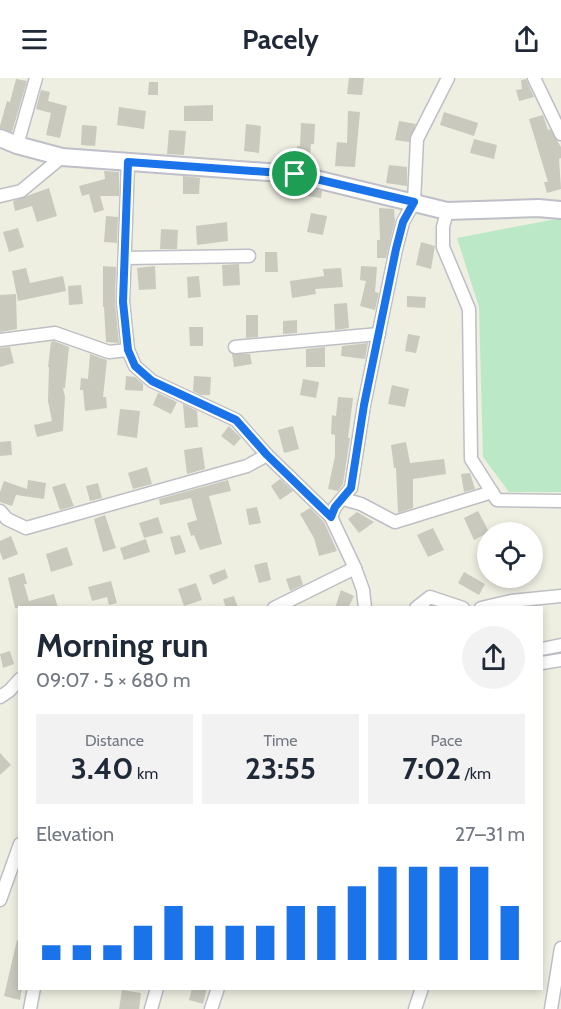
<!DOCTYPE html>
<html lang="en">
<head>
<meta charset="utf-8">
<style>
	body { margin:0; font-family:Cabin,sans-serif; background:#f2f2f3; color:#1f2937; height:100vh; display:flex; flex-direction:column; font-size:22px; white-space:nowrap }
	* { box-sizing:border-box; margin:0 }
	p { font-size:20px; color:#747a83 }
	.icon { flex:none; width:33px; height:33px; fill:none; stroke:currentColor; stroke-width:2; stroke-linecap:round; stroke-linejoin:round }
	.map { position:relative; flex:1; overflow:hidden }
	.panel { position:absolute; left:18px; top:528px; width:525px; height:384px; display:flex; flex-direction:column; background:#fff; border-radius:0px; box-shadow:0 3px 9px #0003 }
	.panel>* { flex:none }
	.fabs { position:absolute; left:477px; top:444px; display:grid; gap:12px }
	.fabs a { display:grid; place-items:center; width:66px; height:66px; border-radius:50%; background:#fff; box-shadow:0 3px 9px #0003; font-size:30px }
	.pin { position:absolute; display:grid; place-items:center; width:51px; height:51px; color:#fff; margin:-26px; border:3px solid #fff; border-radius:50%; box-shadow:0 2px 6px #0007 }
	.round { display:grid; place-items:center; flex:none; width:63px; height:63px; border-radius:32px; background:#f2f2f3 }
	.summary { display:flex; align-items:center; justify-content:space-between; height:102px; padding:0 18px }
	h1 { font-size:33px; font-weight:700; line-height:45px }
	.stats { display:grid; grid-template-columns:repeat(3,1fr); gap:9px; height:102px; padding:6px 18px }
	.stats div { display:grid; align-content:center; border-radius:0px; background:#f2f2f3; text-align:center }
	.stats b { font-size:30px; font-weight:700 }
	.stats small { font-size:16px; font-weight:400 }
	.stats p { font-size:16px }
	.chart { height:168px; padding:12px 18px }
	.chart p { display:flex; justify-content:space-between }
	.chart svg { width:100%; height:108px; margin-top:6px; stroke:#1a73e8; stroke-width:6 }
	header { display:flex; justify-content:space-between; align-items:center; height:78px; padding:0 18px; background:#fff; font-size:27px; font-weight:700 }
	.map>svg:first-child { display:block }
	.green { fill:#bbe8c6 }
	.building { fill:#c9c9be }
	.lines { fill:none; stroke-linecap:round; stroke-linejoin:round }
	.street-casing { stroke:#bebfc6; stroke-width:15 }
	.secondary-casing { stroke:#bebfc8; stroke-width:20 }
	.street { stroke:#fff; stroke-width:12 }
	.secondary { stroke:#fff; stroke-width:16 }
	.route-casing { stroke:#fff; stroke-width:12 }
	.route { stroke:#1a73e8; stroke-width:8 }
</style>
</head>
<body>
<header><svg class="icon" aria-label="menu" viewBox="0 0 24 24"><path d="M4 6h16M4 12h16M4 18h16"/></svg>Pacely<svg class="icon" aria-label="share" viewBox="0 0 24 24"><path d="M12 15V3M7 8l5-5 5 5M5 13v7h14v-7"/></svg></header>
<div class="map">
<svg width="561" height="931" viewBox="0 0 561 931">
	<rect width="100%" height="100%" fill="#eeeee1"/>
	<polygon class="green" points="561,140 561,414 509,414 483,379 479,229 457,160"/>
	<g class="building">
		<polygon points="349,0 364,0 362,17 347,16"/>
		<polygon points="16,1 27,3 12,54 0,50 0,48 7,23 10,24"/>
		<polygon points="526,1 534,19 519,23 516,12 522,11 521,2"/>
		<polygon points="149,4 158,4 158,17 148,17"/>
		<polygon points="41,12 50,14 48,23 67,28 60,60 46,57 51,35 36,31"/>
		<polygon points="213,27 213,43 184,43 184,28"/>
		<polygon points="119,29 146,33 144,51 117,47"/>
		<polygon points="348,33 360,34 355,89 335,88 337,64 347,65"/>
		<polygon points="444,34 478,45 474,58 440,47"/>
		<polygon points="543,37 548,52 550,51 561,69 561,80 559,81 561,111 547,115 544,104 548,104 529,41"/>
		<polygon points="399,43 416,46 409,64 395,62"/>
		<polygon points="301,45 315,46 314,66 311,66 309,89 295,85 297,68 300,68"/>
		<polygon points="246,46 261,48 259,75 244,73"/>
		<polygon points="82,47 97,48 95,68 81,67"/>
		<polygon points="169,52 186,53 184,77 167,76"/>
		<polygon points="474,61 497,67 494,81 470,75"/>
		<polygon points="389,87 407,89 407,108 386,105"/>
		<polygon points="104,93 119,94 119,118 100,118 104,132 94,135 89,116 82,118 79,108 105,101"/>
		<polygon points="183,98 200,100 199,116 183,116"/>
		<polygon points="301,108 322,113 321,120 300,117"/>
		<polygon points="49,110 57,138 37,144 32,128 15,133 13,123"/>
		<polygon points="379,130 394,131 395,143 386,180 377,180 377,162 380,162"/>
		<polygon points="311,135 327,138 323,157 307,154"/>
		<polygon points="106,138 118,139 117,165 104,164"/>
		<polygon points="227,144 228,163 197,167 196,148"/>
		<polygon points="18,150 24,169 9,174 3,154"/>
		<polygon points="161,151 178,152 177,171 160,171"/>
		<polygon points="421,164 435,168 431,191 416,187"/>
		<polygon points="265,174 277,174 278,194 265,194"/>
		<polygon points="239,186 240,207 223,208 222,187"/>
		<polygon points="103,188 116,189 115,225 119,265 106,264 104,229 103,229"/>
		<polygon points="155,188 156,211 139,212 137,190"/>
		<polygon points="361,188 377,189 375,214 379,215 375,232 360,228 366,203 360,202"/>
		<polygon points="26,190 30,205 63,198 66,213 18,223 12,193"/>
		<polygon points="341,190 343,209 315,211 316,216 292,220 290,203 324,198 323,191"/>
		<polygon points="199,198 201,219 188,220 187,199"/>
		<polygon points="81,207 83,226 69,227 68,208"/>
		<polygon points="16,216 17,251 0,254 0,217"/>
		<polygon points="407,218 426,219 425,230 407,229"/>
		<polygon points="347,225 349,250 335,252 334,226"/>
		<polygon points="246,237 258,237 258,259 246,260"/>
		<polygon points="297,242 297,255 283,256 283,243"/>
		<polygon points="189,249 203,249 203,268 190,268"/>
		<polygon points="408,256 420,258 416,275 405,273"/>
		<polygon points="54,263 69,269 65,310 63,310 65,319 63,353 37,359 34,347 52,343 48,323 49,289 48,289 51,264"/>
		<polygon points="368,265 365,281 341,278 342,268"/>
		<polygon points="10,269 14,285 0,289 0,270"/>
		<polygon points="325,269 325,289 306,289 306,271"/>
		<polygon points="90,276 107,282 103,319 106,319 107,330 85,333 83,312 80,312 81,300 88,301"/>
		<polygon points="232,276 250,276 252,286 234,289"/>
		<polygon points="126,298 135,299 143,306 143,313 125,312"/>
		<polygon points="194,298 211,299 210,317 201,317 193,313"/>
		<polygon points="303,301 319,304 316,320 300,317"/>
		<polygon points="392,307 409,311 405,329 388,326"/>
		<polygon points="158,315 177,324 171,336 153,327"/>
		<polygon points="338,319 353,320 348,360 350,360 343,406 338,413 328,411 335,378 335,357 331,356 332,337 336,338"/>
		<polygon points="183,326 197,333 198,349 185,350"/>
		<polygon points="120,331 140,333 137,360 117,357"/>
		<polygon points="229,348 241,360 234,368 221,358"/>
		<polygon points="293,348 299,371 284,375 278,352"/>
		<polygon points="11,363 12,377 0,378 0,364"/>
		<polygon points="406,364 410,385 444,381 446,396 413,401 413,430 398,435 396,390 394,390 391,367"/>
		<polygon points="202,369 205,391 187,396 184,372"/>
		<polygon points="147,389 152,406 133,411 128,395"/>
		<polygon points="470,395 475,411 464,414 461,396"/>
		<polygon points="280,401 293,413 280,422 271,408"/>
		<polygon points="28,402 46,405 44,421 16,417 12,428 0,424 0,414 4,403 27,411"/>
		<polygon points="228,402 231,413 209,418 222,466 200,472 194,457 191,458 187,445 197,442 191,420 160,427 159,421"/>
		<polygon points="65,405 74,428 60,432 52,409"/>
		<polygon points="98,405 102,420 90,423 86,408"/>
		<polygon points="257,429 261,445 249,447 246,431"/>
		<polygon points="310,430 324,444 337,473 319,478 314,460 300,436"/>
		<polygon points="478,433 489,454 474,462 464,440"/>
		<polygon points="357,434 374,444 359,455 348,441"/>
		<polygon points="105,437 116,470 103,474 94,441"/>
		<polygon points="158,439 163,455 144,460 139,445"/>
		<polygon points="433,450 444,472 428,479 417,457"/>
		<polygon points="180,457 186,474 175,477 170,459"/>
		<polygon points="11,458 18,476 3,482 0,474 0,463"/>
		<polygon points="146,461 150,474 124,482 120,470"/>
		<polygon points="67,469 73,487 51,494 46,476"/>
		<polygon points="267,484 271,502 259,505 254,487"/>
		<polygon points="225,491 228,500 213,507 209,497"/>
		<polygon points="464,494 485,506 479,517 458,505"/>
		<polygon points="24,495 27,506 24,506 29,523 54,516 58,530 15,530 8,500"/>
		<polygon points="300,497 303,507 290,513 286,501"/>
		<polygon points="111,503 117,525 109,527 107,519 92,523 88,509"/>
		<polygon points="196,505 202,522 184,528 178,511"/>
		<polygon points="341,512 354,518 348,530 335,530"/>
		<polygon points="234,518 238,530 226,530 223,521"/>
		<polygon points="10,573 14,586 3,590 0,576"/>
		<polygon points="0,675 11,687 0,697"/>
		<polygon points="17,862 20,863 20,910 22,910 20,922 4,918"/>
		<polygon points="192,910 207,910 203,926 189,922"/>
		<polygon points="122,912 141,915 139,931 119,931"/>
	</g>
	<g class="lines">
		<g class="street-casing">
			<g id="street">
				<polyline points="534,0 561,56"/>
				<polyline points="17,67 36,0"/>
				<polyline points="128,84 123,224 128,272 135,288 152,303 236,342 267,377 331,439 355,490 363,512 365,530"/>
				<polyline points="0,118 21,113 62,79"/>
				<polyline points="447,133 443,149 443,169 469,231 471,381 497,422 561,423"/>
				<polyline points="125,180 249,178"/>
				<polyline points="0,262 55,255 109,274 128,272"/>
				<polyline points="235,269 379,256"/>
				<polyline points="343,421 361,426 395,444 492,414"/>
				<polyline points="0,433 7,441 26,450 247,388 267,377"/>
				<polyline points="331,439 335,429 351,410 364,327 396,171 403,144 414,124 417,61 448,0"/>
				<polyline points="274,530 355,490"/>
				<polyline points="416,530 430,519 463,530"/>
				<polyline points="481,530 511,523 561,518"/>
				<polyline points="542,571 561,567"/>
				<polyline points="542,585 561,582"/>
				<polyline points="0,619 9,613 20,601"/>
				<polyline points="0,822 20,766"/>
				<polyline points="30,931 34,910"/>
				<polyline points="151,931 157,910"/>
				<polyline points="211,931 218,910"/>
				<polyline points="415,931 422,910"/>
				<polyline points="551,931 561,870"/>
			</g>
		</g>
		<g class="secondary-casing">
			<polyline id="secondary" points="0,60 17,67 62,79 295,96 447,133 538,130 561,132"/>
		</g>
		<use href="#street" class="street"/>
		<use href="#secondary" class="secondary"/>
	</g>
	<g class="lines">
		<g class="route-casing">
			<polygon id="route" points="128,84 295,96 414,124 403,144 396,171 364,327 351,410 335,429 331,439 267,377 236,342 152,303 135,288 128,272 123,224"/>
		</g>
		<use href="#route" class="route"/>
	</g>
</svg>
<div class="fabs">
<a><svg class="icon" aria-label="locate" viewBox="0 0 24 24"><circle cx="12" cy="12" r="6"/><path d="M12 2v4M12 18v4M2 12h4M18 12h4"/></svg></a>
</div>
<div class="pin" style="left:295px;top:96px;background:#1e9e55"><svg class="icon" aria-label="arrive" viewBox="0 0 24 24"><path d="M6 21V4h12l-3 4 3 4H6"/></svg></div>
<section class="panel">
<div class="summary"><div><h1>Morning run</h1><p>09:07 · 5 × 680 m</p></div><a class="round"><svg class="icon" aria-label="share" viewBox="0 0 24 24"><path d="M12 15V3M7 8l5-5 5 5M5 13v7h14v-7"/></svg></a></div>
<div class="stats">
<div><p>Distance</p><b>3.40<small> km</small></b></div>
<div><p>Time</p><b>23:55</b></div>
<div><p>Pace</p><b>7:02<small> /km</small></b></div>
</div>
<div class="chart"><p><span>Elevation</span>27–31 m</p>
<svg viewBox="0 0 160 44" preserveAspectRatio="none"><path d="M5 44V38M15 44V38M25 44V38M35 44V30M45 44V22M55 44V30M65 44V30M75 44V30M85 44V22M95 44V22M105 44V14M115 44V6M125 44V6M135 44V6M145 44V6M155 44V22"/></svg>
</div>
</section>
</div>
</body>
</html>
